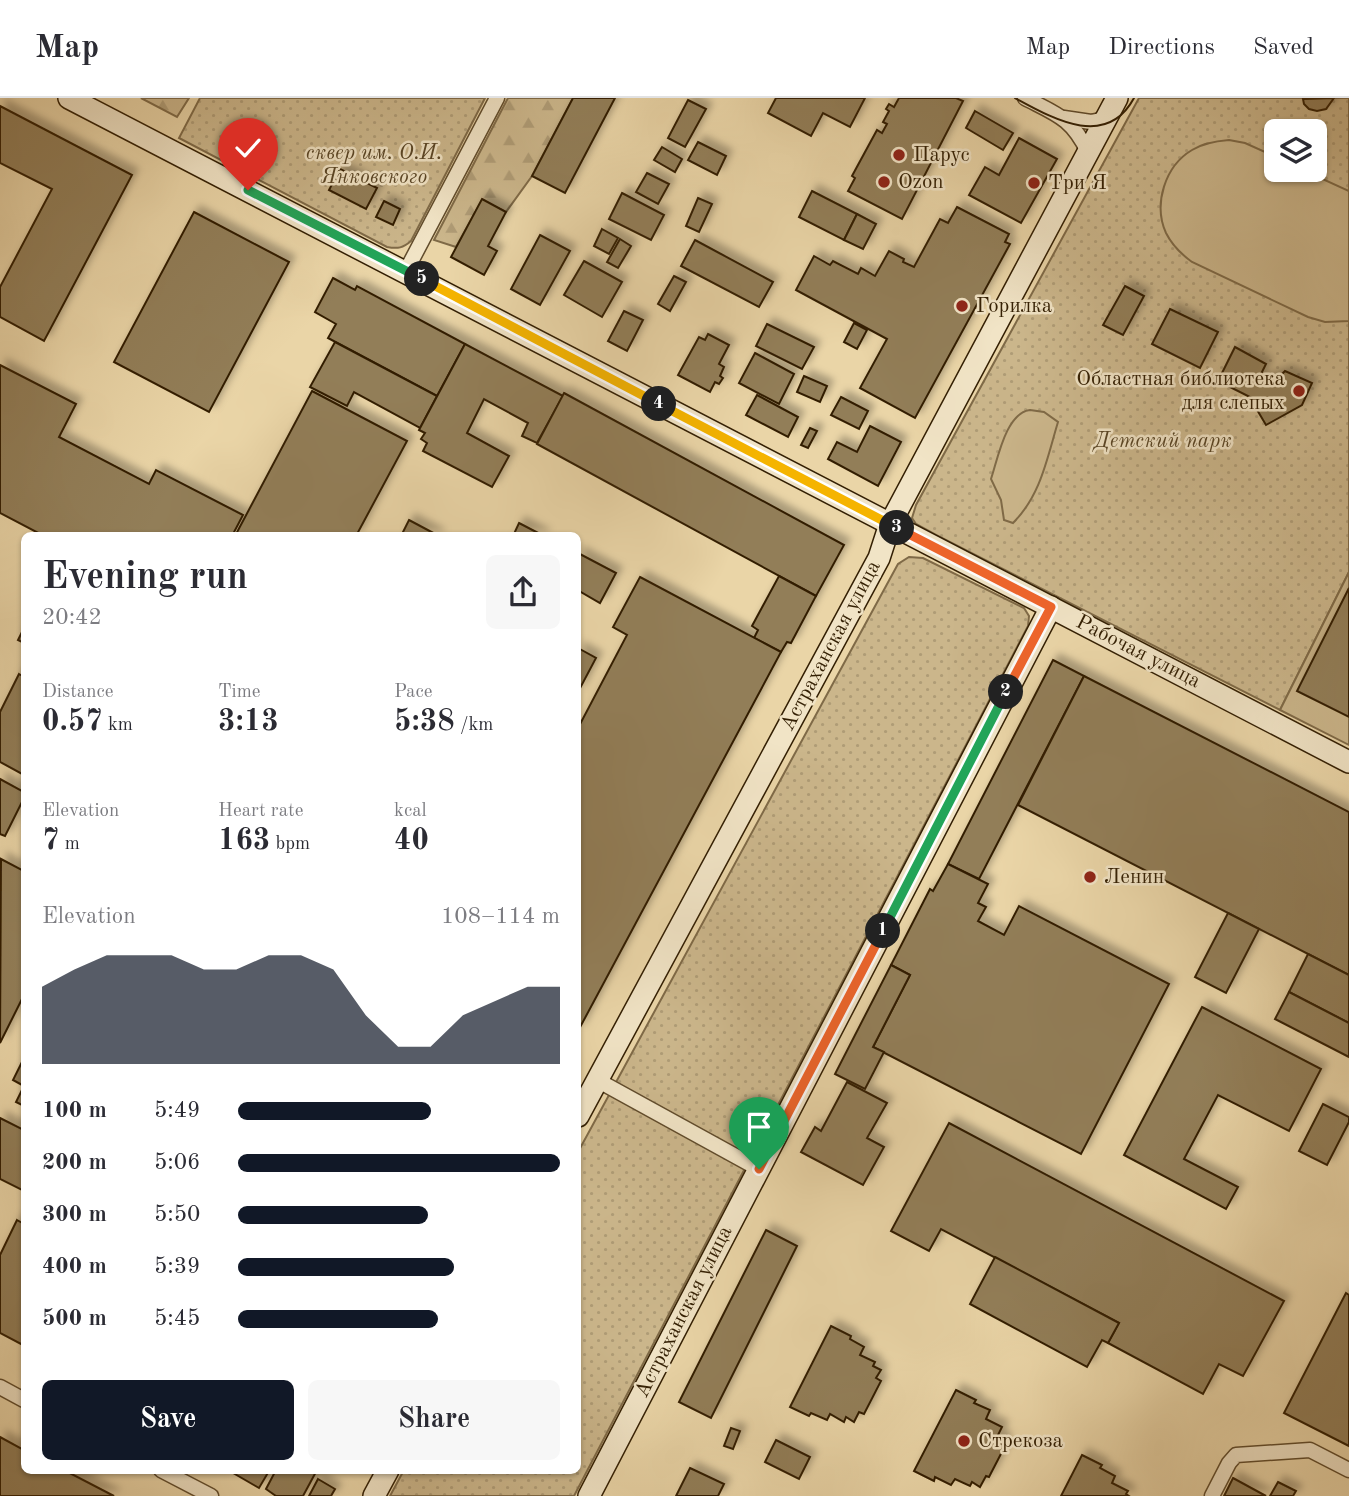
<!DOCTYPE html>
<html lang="en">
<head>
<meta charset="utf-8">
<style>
	body { margin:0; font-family:"Old Standard TT",serif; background:#f7f7f7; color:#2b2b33; height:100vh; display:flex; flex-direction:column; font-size:26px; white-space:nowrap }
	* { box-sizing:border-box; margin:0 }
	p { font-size:23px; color:#7c7c81 }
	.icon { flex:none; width:38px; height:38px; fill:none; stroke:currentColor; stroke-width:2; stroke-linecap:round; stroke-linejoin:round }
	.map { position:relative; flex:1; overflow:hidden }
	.sheet { position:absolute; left:21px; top:434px; width:560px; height:942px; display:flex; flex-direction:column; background:#fff; border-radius:10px; box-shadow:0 2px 5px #0004 }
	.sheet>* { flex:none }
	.tools { position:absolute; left:1264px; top:21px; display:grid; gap:14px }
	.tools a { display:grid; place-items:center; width:63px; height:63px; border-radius:10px; background:#fff; box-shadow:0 2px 5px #0004; font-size:35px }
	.pin { position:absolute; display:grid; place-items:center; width:60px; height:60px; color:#fff; margin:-72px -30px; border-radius:50% 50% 50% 0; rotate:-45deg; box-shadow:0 0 7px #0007 }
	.pin .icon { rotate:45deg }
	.km { position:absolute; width:35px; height:35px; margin:-18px; border-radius:50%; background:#222; color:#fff; font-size:19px; line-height:35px; text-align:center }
	.round { display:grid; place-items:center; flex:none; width:74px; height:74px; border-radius:10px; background:#f7f7f7 }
	.headline { display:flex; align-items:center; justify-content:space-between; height:119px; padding:0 21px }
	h1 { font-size:38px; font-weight:700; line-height:52px }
	.figures { display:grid; grid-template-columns:repeat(3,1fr); gap:10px; height:119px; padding:7px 21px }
	.figures div { display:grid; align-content:center }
	.figures b { font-size:30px; font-weight:700 }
	.figures small { font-size:19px; font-weight:400 }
	.figures p { font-size:19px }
	.chart { height:196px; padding:14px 21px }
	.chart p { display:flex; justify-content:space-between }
	.chart svg { width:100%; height:126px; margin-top:7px; fill:#111827; opacity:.7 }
	.action { display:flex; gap:14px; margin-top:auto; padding:14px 21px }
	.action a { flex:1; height:80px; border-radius:10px; background:#111827; color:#fff; font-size:28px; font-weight:700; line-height:80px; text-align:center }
	.action a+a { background:#f7f7f7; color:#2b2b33 }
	ul { padding:0 21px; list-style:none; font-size:23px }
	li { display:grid; grid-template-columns:112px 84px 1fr; align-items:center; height:52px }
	li i { height:18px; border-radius:9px; background:#111827 }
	header { display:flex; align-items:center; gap:42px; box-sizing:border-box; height:98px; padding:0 35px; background:#fff; border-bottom:2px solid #e1e1e2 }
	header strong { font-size:33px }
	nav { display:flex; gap:38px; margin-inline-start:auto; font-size:24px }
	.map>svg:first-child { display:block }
	.forest { fill:url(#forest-firs); stroke:#7f6a47; stroke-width:2 }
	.park { fill:url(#park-dots); stroke:#7f6a47; stroke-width:2; fill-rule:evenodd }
	.garden { fill:#cbb68b; stroke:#7f6a47; stroke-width:2 }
	.building { fill:#927e58; stroke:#331f03; stroke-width:2; filter:url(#shadow) }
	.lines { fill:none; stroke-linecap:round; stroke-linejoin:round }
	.street-casing { stroke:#614c2c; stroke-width:17 }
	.secondary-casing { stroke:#331f03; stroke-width:24 }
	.street { stroke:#f1e4c6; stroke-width:14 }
	.secondary { stroke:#f1e4c6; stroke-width:21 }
	.tram { stroke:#331f03; stroke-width:2 }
	.split-1-casing { stroke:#fff; stroke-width:14 }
	.split-2-casing { stroke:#fff; stroke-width:14 }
	.split-3-casing { stroke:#fff; stroke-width:14 }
	.split-4-casing { stroke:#fff; stroke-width:14 }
	.split-5-casing { stroke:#fff; stroke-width:14 }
	.split-6-casing { stroke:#fff; stroke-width:14 }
	.split-1 { stroke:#f0652b; stroke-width:9 }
	.split-2 { stroke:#22a559; stroke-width:9 }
	.split-3 { stroke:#f0652b; stroke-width:9 }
	.split-4 { stroke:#f5b400; stroke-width:9 }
	.split-5 { stroke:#f5b400; stroke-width:9 }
	.split-6 { stroke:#22a559; stroke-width:9 }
	.poi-dot { fill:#8f2418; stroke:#f1e4c6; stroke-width:2.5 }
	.labels { text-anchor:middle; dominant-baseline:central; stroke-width:5; stroke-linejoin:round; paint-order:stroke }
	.park-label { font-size:21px; font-style:italic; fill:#594525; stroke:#f1e4c6 }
	.poi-label { font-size:21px; fill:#331f03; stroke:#f1e4c6; text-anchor:start }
	.street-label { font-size:21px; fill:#331f03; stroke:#f1e4c6 }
</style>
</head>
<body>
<header>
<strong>Map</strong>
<nav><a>Map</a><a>Directions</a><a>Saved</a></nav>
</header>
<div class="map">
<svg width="1349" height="1398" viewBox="0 0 1349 1398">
	<defs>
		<pattern id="forest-firs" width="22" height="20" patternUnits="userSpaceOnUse" patternTransform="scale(1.75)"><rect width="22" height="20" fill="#cbb68b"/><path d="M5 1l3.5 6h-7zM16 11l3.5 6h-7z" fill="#af9c76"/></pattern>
		<pattern id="park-dots" width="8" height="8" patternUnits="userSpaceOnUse" patternTransform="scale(1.75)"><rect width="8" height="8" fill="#cbb68b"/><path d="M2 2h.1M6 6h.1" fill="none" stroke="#af9c76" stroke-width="1.8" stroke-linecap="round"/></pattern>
		<filter id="shadow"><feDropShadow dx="6" dy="-6" stdDeviation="3.5" flood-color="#0004"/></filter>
	</defs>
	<rect width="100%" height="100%" fill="#ead5a7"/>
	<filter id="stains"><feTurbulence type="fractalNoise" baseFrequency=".00286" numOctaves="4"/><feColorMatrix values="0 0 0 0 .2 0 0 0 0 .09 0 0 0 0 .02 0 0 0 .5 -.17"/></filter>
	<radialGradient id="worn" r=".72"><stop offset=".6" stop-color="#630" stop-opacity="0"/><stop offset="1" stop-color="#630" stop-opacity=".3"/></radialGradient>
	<g class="forest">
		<polygon points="141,0 189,0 177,19"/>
		<polygon points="508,0 573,0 532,78 506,114 482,102 456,149 434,142"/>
	</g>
	<g class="park">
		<path d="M200,0H485L411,143C403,150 398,151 387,149L179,40Z"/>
		<path d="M1139,0H1349V474L1280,612L936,437L916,426L912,420L916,407ZM1276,33H1314V72H1276Z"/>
		<polygon points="909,459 923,460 1024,510 1029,518 1028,528 574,1398 390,1398 404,1372 578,1372 578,1054 898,466"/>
	</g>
	<g class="garden">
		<path d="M1229,42L1245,45L1276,59V72H1303L1349,93V223L1325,224L1308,219L1192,164C1181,156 1172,147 1166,135C1153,106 1165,68 1192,52C1203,45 1217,43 1229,42Z"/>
		<path d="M1030,312L1044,314L1058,324C1047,360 1041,397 1013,425L1004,422L1001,402L991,381C998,360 1006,315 1030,312Z"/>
		<polygon points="1349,474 1349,647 1280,612"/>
	</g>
	<g class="building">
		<polygon points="573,0 615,0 565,95 532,78"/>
		<polygon points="776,0 865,0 850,29 823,15 811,38 768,15"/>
		<polygon points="899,0 956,0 963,3 902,121 848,93 855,80 852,78 877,32 882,35 887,26 883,24 889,13 886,11 889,6 894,9"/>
		<polygon points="1334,0 1326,11 1317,13 1309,11 1304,6 1303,1"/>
		<polygon points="688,2 706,11 685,49 668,40"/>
		<polygon points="0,8 132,77 44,243 0,219 0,189 52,91 0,65"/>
		<polygon points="975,13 1013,35 1003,52 966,30"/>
		<polygon points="1019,40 1057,61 1021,125 969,97 985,69 999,77"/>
		<polygon points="698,44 726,58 717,77 688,62"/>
		<polygon points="662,49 682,61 675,74 654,62"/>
		<polygon points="340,71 377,90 366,111 329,92"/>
		<polygon points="647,75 669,86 658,106 636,94"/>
		<polygon points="812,93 857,116 844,142 799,119"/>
		<polygon points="622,95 664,117 651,142 609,121"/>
		<polygon points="698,100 712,106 699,134 686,128"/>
		<polygon points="482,101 506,114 488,148 497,153 484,177 451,159"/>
		<polygon points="384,103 400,111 393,127 376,119"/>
		<polygon points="957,109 1009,136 1005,144 1010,146 915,320 860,290 887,241 796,192 814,158 830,167 833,163 858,176 861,170 875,178 889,153 904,161 903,164 914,169 940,121 948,125"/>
		<polygon points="194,114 289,164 209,314 114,264"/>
		<polygon points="857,116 876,126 863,151 844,142"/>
		<polygon points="602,131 618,140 609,156 594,148"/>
		<polygon points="540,137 570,153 540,207 511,191"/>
		<polygon points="620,141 631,148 618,170 607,164"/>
		<polygon points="695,142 773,184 759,209 681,168"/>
		<polygon points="584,163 622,184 602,219 564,197"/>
		<polygon points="674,178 686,184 670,213 658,206"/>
		<polygon points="333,180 355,192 357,188 465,246 437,298 328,240 336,226 315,214"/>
		<polygon points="1125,188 1144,198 1123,237 1103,227"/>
		<polygon points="1170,211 1218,234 1200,270 1152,246"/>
		<polygon points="624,213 643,222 627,253 608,243"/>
		<polygon points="854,225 867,232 857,251 844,244"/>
		<polygon points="767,226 814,249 802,271 756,248"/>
		<polygon points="708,236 729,247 719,266 724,269 720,278 723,280 719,286 715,284 710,294 678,277 699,239 705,242"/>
		<polygon points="335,244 437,298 420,330 354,294 347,308 310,289"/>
		<polygon points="465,246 563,298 537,345 522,338 528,325 484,301 467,335 509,358 492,389 423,353 427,345 421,341 425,335 419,332"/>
		<polygon points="1235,249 1266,266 1259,280 1265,282 1278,276 1281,277 1285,273 1312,285 1302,307 1266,327 1256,310 1258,303 1218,283"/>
		<polygon points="755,255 794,276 779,306 739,285"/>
		<polygon points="0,267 76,306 59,339 149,386 156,372 243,417 232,438 44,438 0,415"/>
		<polygon points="804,278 827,288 820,304 797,294"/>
		<polygon points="312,293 407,343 356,438 235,438"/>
		<polygon points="564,295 844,447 816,498 537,346"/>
		<polygon points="757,297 798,319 788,339 746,317"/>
		<polygon points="841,299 868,313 859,331 831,317"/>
		<polygon points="870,328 901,344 878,388 828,361 837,344 857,354"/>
		<polygon points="810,330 817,333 808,350 801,347"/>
		<polygon points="409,422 439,438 401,438"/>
		<polygon points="519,425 544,438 513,438"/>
		<polygon points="578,455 616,475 600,505 579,493 578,496"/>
		<polygon points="779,478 816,498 791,545 787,544 781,554 754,540 758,532 752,528"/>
		<polygon points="640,479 781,554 578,933 578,630 627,537 613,529"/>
		<polygon points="1349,490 1349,619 1297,593"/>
		<polygon points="24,530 24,545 18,542"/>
		<polygon points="578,550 596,560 578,594"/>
		<polygon points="1053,562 1084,578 979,781 948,766"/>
		<polygon points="19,576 24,579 24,677 0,664 0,614"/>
		<polygon points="1084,578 1349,714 1349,877 1018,707"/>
		<polygon points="0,681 24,694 24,700 5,738 0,736"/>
		<polygon points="1,761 24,773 24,897 0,945"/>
		<polygon points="948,766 988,786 978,805 986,809 978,823 1004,837 1019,808 1169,886 1081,1056 873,949 910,877 891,867 930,791 933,793"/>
		<polygon points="1228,815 1259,831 1226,895 1195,879"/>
		<polygon points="1308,856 1349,877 1349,925 1289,894"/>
		<polygon points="891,867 910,877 873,949 884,954 865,991 835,976"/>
		<polygon points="1289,894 1349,925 1349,959 1275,921"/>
		<polygon points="1202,909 1321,971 1289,1033 1218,997 1184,1061 1238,1089 1226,1111 1124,1057"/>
		<polygon points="24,960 24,1008 16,1004 24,988 13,982"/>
		<polygon points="847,984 887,1005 867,1040 884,1049 863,1087 801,1054 815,1029 821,1033"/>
		<polygon points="1323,1006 1349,1019 1349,1024 1327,1067 1299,1053"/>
		<polygon points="0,1020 24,1032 24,1093 0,1081"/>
		<polygon points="949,1025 1284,1203 1243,1278 1219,1266 1203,1296 1108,1245 1119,1225 941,1131 929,1153 891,1133"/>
		<polygon points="17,1122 24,1126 23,1247 0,1235 0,1157"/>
		<polygon points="766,1132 797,1148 711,1320 679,1304"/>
		<polygon points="995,1159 1119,1225 1108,1245 1102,1242 1087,1269 970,1206"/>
		<polygon points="1346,1195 1349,1197 1349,1348 1284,1315"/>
		<polygon points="831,1228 851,1238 850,1241 864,1249 860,1257 875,1264 873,1268 881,1272 876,1280 881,1283 864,1316 859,1314 854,1324 846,1319 844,1324 830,1316 827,1322 811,1315 809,1318 790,1309"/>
		<polygon points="956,1292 976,1302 974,1305 990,1312 986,1321 1002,1329 998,1337 1005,1341 1002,1346 1005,1348 989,1379 986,1378 980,1389 972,1384 970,1388 955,1381 951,1387 935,1379 934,1383 914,1373"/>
		<polygon points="731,1330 740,1333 733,1351 724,1348"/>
		<polygon points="0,1339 24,1352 24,1372 64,1372 114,1398 0,1398"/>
		<polygon points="776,1342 810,1359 799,1381 765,1364"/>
		<polygon points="1082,1357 1102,1367 1100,1370 1115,1378 1112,1385 1128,1393 1126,1396 1129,1398 1061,1398"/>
		<polygon points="690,1370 724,1386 718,1398 676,1398"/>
		<polygon points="228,1372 268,1372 269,1373 259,1390"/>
		<polygon points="276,1372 317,1372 303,1398 276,1398 266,1391"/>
		<polygon points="1233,1380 1266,1398 1224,1398"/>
		<polygon points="318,1381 335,1391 331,1398 309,1398"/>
		<polygon points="1278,1384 1296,1393 1293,1398 1270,1398"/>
	</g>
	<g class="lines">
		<g class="street-casing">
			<g id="street">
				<path d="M1025,0C1056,16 1072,20 1088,54"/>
				<polyline points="1064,20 1091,24 1105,21"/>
				<polyline points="406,173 497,0"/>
				<polyline points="597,982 759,1071"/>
				<polyline points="0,1289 24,1302"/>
				<polyline points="161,1372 211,1398"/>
				<polyline points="1212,1398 1229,1365 1236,1357 1310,1352 1349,1372"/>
			</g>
		</g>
		<g class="secondary-casing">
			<g id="secondary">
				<polyline points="69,0 1349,664"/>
				<polyline points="578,1018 879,460 890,426 1117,0"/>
				<polyline points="374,1398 388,1372"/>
				<polyline points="589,1398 1051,509"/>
			</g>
		</g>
		<use href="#street" class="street"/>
		<use href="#secondary" class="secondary"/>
		<path class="tram" d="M1015,0C1052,20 1106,52 1134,0"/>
	</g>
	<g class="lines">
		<g class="split-1-casing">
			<polyline id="split-1" points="759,1071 883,833"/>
		</g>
		<g class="split-2-casing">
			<polyline id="split-2" points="883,833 1006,594"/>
		</g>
		<g class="split-3-casing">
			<polyline id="split-3" points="897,430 1051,509 1006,594"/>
		</g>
		<g class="split-4-casing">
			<polyline id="split-4" points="659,306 897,430"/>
		</g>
		<g class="split-5-casing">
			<polyline id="split-5" points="422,181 659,306"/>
		</g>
		<g class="split-6-casing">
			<polyline id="split-6" points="248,92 422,181"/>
		</g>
		<use href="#split-1" class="split-1"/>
		<use href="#split-2" class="split-2"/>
		<use href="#split-3" class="split-3"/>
		<use href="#split-4" class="split-4"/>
		<use href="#split-5" class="split-5"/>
		<use href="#split-6" class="split-6"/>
	</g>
	<g class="poi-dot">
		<circle cx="899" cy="57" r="7"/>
		<circle cx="884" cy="84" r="7"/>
		<circle cx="1034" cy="85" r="7"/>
		<circle cx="962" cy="208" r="7"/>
		<circle cx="1299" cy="293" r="7"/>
		<circle cx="1090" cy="779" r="7"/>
		<circle cx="964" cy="1343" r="7"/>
	</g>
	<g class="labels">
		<g class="park-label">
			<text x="374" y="55">сквер им. О.И.<tspan x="374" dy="24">Янковского</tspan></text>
			<text x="1163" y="343">Детский парк</text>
		</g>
		<g class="poi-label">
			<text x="913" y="57">Парус</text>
			<text x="898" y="84">Ozon</text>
			<text x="1048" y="85">Три Я</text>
			<text x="976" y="208">Горилка</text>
			<text x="1285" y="281" text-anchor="end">Областная библиотека<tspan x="1285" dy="24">для слепых</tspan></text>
			<text x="1104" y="779">Ленин</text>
			<text x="978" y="1343">Стрекоза</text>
		</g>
		<g class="street-label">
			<text transform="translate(831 548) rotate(-62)">Астраханская улица</text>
			<text transform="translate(1138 554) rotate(27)">Рабочая улица</text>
			<text transform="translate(684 1214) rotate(-63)">Астраханская улица</text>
		</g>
	</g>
	<rect width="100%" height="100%" filter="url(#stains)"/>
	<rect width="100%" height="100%" fill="url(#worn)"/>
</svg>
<div class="tools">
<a><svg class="icon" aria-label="layers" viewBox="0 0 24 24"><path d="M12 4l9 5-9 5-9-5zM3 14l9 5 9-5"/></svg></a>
</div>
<div class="pin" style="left:759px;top:1071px;background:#1e9e55"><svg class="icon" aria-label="arrive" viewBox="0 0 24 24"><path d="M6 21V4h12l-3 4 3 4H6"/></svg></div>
<div class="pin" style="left:248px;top:92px;background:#d93025"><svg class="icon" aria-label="check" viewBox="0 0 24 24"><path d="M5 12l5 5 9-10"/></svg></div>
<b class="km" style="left:883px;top:833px">1</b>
<b class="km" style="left:1006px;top:594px">2</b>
<b class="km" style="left:897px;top:430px">3</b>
<b class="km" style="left:659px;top:306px">4</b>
<b class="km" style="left:422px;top:181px">5</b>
<section class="sheet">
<div class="headline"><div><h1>Evening run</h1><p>20:42</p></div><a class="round"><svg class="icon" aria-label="share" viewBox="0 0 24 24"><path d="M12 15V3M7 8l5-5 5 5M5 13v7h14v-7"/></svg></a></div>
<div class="figures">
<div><p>Distance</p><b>0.57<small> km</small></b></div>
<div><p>Time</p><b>3:13</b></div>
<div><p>Pace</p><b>5:38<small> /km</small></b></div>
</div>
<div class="figures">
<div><p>Elevation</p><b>7<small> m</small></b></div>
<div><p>Heart rate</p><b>163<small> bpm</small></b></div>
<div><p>kcal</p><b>40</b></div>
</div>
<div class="chart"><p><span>Elevation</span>108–114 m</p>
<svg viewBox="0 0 160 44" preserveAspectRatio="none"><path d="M0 44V17L10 11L20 6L30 6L40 6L50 11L60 11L70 6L80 6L90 11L100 27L110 38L120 38L130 27L140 22L150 17L160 17V44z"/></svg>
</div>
<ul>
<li><b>100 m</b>5:49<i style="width:60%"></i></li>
<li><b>200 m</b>5:06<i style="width:100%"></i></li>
<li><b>300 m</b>5:50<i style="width:59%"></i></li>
<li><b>400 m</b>5:39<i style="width:67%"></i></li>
<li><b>500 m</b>5:45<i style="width:62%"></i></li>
</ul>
<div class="action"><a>Save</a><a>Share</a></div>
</section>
</div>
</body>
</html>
